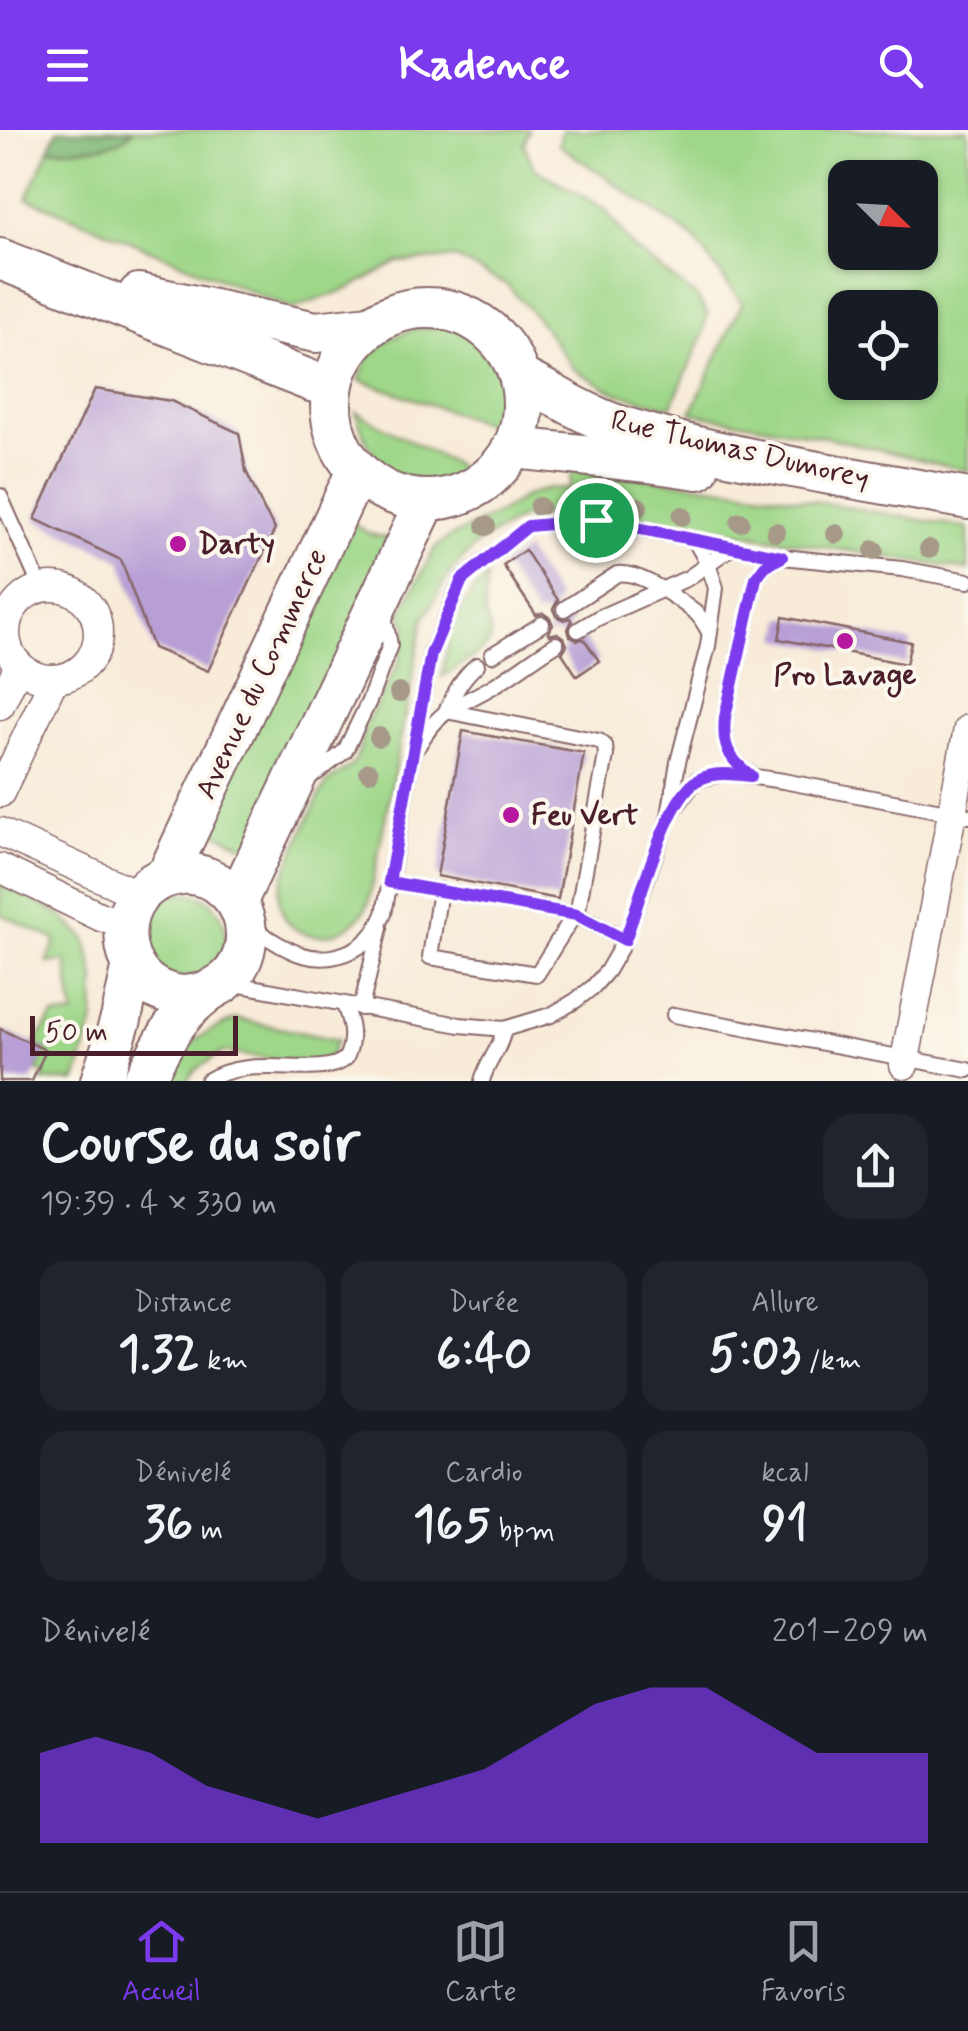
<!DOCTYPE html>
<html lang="fr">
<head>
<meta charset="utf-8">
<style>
	body { margin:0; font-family:Mynerve,sans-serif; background:#20242c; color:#f1f3f6; height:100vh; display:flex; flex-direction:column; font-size:38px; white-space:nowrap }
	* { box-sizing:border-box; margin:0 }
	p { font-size:32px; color:#9ea1a6 }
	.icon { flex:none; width:55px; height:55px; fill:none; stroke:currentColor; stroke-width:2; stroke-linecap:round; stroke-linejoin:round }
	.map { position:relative; height:951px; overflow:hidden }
	.sheet { display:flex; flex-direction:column; background:#171b24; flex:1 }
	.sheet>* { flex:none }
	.needle { width:65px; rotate:114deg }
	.fabs { position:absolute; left:828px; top:30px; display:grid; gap:20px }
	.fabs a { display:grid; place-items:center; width:110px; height:110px; border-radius:20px; background:#171b24; box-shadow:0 2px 8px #0004; font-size:50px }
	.scale { position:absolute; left:30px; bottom:25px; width:208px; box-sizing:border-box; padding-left:10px; border:5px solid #4a1f2b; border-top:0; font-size:28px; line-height:35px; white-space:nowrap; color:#4a1f2b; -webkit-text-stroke:8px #fbf7ec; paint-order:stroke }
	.pin { position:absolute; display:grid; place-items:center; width:85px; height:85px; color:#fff; margin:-42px; border:5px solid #fff; border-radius:50%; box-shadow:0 2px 10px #0007 }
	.round { display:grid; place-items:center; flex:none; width:105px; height:105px; border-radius:30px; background:#20242c }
	.overview { display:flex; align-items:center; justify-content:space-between; height:170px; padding:0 40px }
	h1 { font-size:55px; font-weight:800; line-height:75px }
	.figures { display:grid; grid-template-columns:repeat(3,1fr); gap:15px; height:170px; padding:10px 40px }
	.figures div { display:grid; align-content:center; border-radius:25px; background:#20242c; text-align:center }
	.figures b { font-size:50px; font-weight:800 }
	.figures small { font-size:28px; font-weight:400 }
	.figures p { font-size:28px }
	.chart { height:280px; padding:20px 40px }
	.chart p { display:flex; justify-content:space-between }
	.chart svg { width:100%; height:180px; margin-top:10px; fill:#7c3aed; opacity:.7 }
	header { display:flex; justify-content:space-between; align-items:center; height:130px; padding:0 40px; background:#7c3aed; color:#fff; font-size:45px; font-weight:800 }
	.dock { display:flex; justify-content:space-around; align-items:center; height:140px; border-top:2px solid #363941; background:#171b24; font-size:28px; color:#9ea1a6 }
	.dock a { display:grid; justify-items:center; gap:5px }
	.dock .selected { color:#7c3aed }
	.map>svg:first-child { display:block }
	.green { fill:#9fd789; stroke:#747b5a; stroke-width:2.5; fill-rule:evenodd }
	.forest { fill:#7fb875; stroke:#646c50; stroke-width:2.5 }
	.building { fill:#b79fd5 }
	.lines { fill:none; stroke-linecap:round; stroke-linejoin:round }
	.lane-casing { stroke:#876668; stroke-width:18 }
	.street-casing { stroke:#876668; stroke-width:31 }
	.secondary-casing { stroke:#876668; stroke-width:44 }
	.lane { stroke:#fff; stroke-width:14 }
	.street { stroke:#fff; stroke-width:28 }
	.secondary { stroke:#fff; stroke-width:40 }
	.tree { fill:#a79988 }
	.route-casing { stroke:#fff; stroke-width:20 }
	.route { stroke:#7c3aed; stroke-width:12 }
	.poi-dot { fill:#b5179e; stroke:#fbf7ec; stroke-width:4 }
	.labels { text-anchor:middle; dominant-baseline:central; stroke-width:8; stroke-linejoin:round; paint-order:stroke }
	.street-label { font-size:30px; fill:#4a1f2b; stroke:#fbf7ec }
	.poi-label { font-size:30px; font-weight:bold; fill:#4a1f2b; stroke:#fbf7ec; text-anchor:start }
</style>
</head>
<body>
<header><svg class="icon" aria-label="menu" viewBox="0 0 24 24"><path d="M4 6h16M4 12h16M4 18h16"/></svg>Kadence<svg class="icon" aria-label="search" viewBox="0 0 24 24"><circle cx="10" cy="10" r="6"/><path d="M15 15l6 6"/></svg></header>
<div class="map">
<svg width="968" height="951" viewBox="0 0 968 951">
	<rect width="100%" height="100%" fill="#fbf7ec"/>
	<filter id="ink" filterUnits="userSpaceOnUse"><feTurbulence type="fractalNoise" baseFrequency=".01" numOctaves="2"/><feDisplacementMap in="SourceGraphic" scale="20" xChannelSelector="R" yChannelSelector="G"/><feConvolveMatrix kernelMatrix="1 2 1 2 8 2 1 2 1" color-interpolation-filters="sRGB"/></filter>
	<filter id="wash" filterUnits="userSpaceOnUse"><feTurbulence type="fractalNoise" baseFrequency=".0048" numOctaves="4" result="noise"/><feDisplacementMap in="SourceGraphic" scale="40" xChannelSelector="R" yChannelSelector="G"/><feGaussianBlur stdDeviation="2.25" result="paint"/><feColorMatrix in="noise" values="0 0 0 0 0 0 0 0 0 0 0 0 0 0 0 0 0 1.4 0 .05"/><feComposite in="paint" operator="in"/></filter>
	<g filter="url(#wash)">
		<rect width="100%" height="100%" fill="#f8ebd8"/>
		<g class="green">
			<path d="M133,0H529L524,14L534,38L605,79L633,118L697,167L707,183L703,205L671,277L616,263L574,239L538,189L506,154L455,128L398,132L350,158L292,179L27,68L49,19C73,19 117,21 133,0Z"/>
			<path d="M562,0H968V341L826,307L691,283L742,173L694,108L559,15ZM845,48H920V122H845ZM845,178H920V252H845Z"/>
			<polygon points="446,196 481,204 503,228 513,261 510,302 359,250 368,226 390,209 412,199"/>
			<path d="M356,282L472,344C460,347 445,352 432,352C384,352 368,323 356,282Z"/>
			<path d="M572,339L766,363L968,398V440L588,379L523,387L478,413L450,442L423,491L369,772C351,815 279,822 279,762C279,754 318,666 325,656C332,646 346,643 354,632C361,621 362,607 366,595C374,576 386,559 395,540C401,527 403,510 407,496L400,484L435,418L448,408L499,383L526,366L548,358L569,360Z"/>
			<polygon points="349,391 370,404 394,410 253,720 206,698"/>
			<path d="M487,447C487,458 484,469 485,480C486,490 494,504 489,513C485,520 450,543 442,546C450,500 452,480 487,447Z"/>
			<polygon points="1,754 58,783 86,809 95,848 94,891 76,951 42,951 44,944 37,941 46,920 34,915 53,886 74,885 66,831 47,833 56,810 0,784"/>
			<path d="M180,762C191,763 200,765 209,771C233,790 231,831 203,844C194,848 182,848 172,848L142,822C146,781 139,778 180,762Z"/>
			<path d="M237,889L337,910L330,927L315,936L223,922L194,941L187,951H160C183,918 199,902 237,889Z"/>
		</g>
		<path class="forest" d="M57,0H133C118,21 72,19 49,19Z"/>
		<g id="blocks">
			<g class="building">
				<polygon points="95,259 171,271 239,303 246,341 264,380 275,399 208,541 153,518 121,430 35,389"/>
				<polygon points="525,420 558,470 553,479 556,486 564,490 570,488 572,491 568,499 570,506 577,510 584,509 599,531 577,546 562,523 567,515 564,508 557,503 550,505 548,503 553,495 550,488 543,483 536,485 503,435"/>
				<polygon points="783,487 911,512 906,534 779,509"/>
				<polygon points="463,601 584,623 558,769 437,746"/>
				<polygon points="0,899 46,920 32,951 0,951"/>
			</g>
		</g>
	</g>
	<g filter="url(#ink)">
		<use href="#blocks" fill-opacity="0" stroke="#876668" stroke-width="2.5"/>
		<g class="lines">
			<g class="lane-casing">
				<g id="lane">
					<polyline points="0,366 41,458"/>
					<path d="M564,479L617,444C639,440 678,469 696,483C702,488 705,496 710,503"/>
					<polyline points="578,500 598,488 688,448 732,417"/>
					<polyline points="492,525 542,494"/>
					<path d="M418,616C440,578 455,578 490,558C512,545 533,528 556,514"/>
					<path d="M751,645C728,628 722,616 725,587L756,448L765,436L782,427"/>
					<polyline points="305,649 318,642 345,621 369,571 390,515 383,481"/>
					<polyline points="671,684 696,650 727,643 783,651 968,686"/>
					<polyline points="389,752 577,785 625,810"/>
					<path d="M440,760L430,827L537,844L569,793L577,785L606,625L605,616L599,611L446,581C454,564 462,547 477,535"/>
					<path d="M250,796C284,818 312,840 353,820C369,812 377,800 384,784L431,523L462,449L529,396L596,390L782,427L902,439L968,451"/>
					<polyline points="230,853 460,895 504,899 551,885 575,871 593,857 607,841 625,810 669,686 678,632 708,516 716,458 708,434 694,409"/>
					<polyline points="361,878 380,798"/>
					<polyline points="674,885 968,940"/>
					<path d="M207,951C250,922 322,951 346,928C355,909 351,893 344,875"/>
					<path d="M482,951C487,931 501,919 504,899"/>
				</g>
			</g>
			<g class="street-casing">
				<g id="street">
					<circle cx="52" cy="503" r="46"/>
					<polyline points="0,575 19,535"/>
					<polyline points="0,663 54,549"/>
					<polyline points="0,702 139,765"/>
					<polyline points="0,738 101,787 125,794"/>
					<polyline points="904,935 968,599"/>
				</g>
			</g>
			<g class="secondary-casing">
				<g id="secondary">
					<polyline points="0,129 311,251 332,256"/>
					<polyline points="139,164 316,202 370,196"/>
					<circle cx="427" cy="274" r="96"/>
					<path d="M521,248C553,263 582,284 616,295C730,330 851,347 968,369"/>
					<polyline points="514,318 649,332 698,339"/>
					<polyline points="167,746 357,341"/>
					<polyline points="237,771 426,371"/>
					<polyline points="101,951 121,889 133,835"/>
					<path d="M143,951C154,931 164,909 178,891C185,882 196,871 205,864C211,859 218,856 224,852C252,830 253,788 229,763C217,750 199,742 181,744C105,752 108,861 183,866C190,866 198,864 206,863"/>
				</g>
			</g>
			<use href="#lane" class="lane"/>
			<use href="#street" class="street"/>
			<use href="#secondary" class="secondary"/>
		</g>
		<g class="tree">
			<circle cx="600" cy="368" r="10"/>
			<circle cx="539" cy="377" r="10"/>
			<circle cx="638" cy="377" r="10"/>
			<circle cx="682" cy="386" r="10"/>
			<circle cx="740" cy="392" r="10"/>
			<circle cx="486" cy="396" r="10"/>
			<circle cx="776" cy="402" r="10"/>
			<circle cx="836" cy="404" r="10"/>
			<circle cx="929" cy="419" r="10"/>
			<circle cx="874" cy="420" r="10"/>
			<circle cx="399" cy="563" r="10"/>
			<circle cx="379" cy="607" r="10"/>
			<circle cx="369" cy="642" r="10"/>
		</g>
	</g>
	<g class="lines" filter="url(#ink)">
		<g class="route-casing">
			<path id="route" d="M596,390L782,427L765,436L756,448L725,587C722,616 728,628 751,646C734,644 714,641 698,650C666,667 639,774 625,810L577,785L389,752L431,524L462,450L528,396Z"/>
		</g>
		<use href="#route" class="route"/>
	</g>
	<g class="poi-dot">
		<circle cx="178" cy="414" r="10"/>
		<circle cx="845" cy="511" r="10"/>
		<circle cx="511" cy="685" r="10"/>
	</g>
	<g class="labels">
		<g class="street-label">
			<text transform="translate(740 320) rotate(13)">Rue Thomas Dumorey</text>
			<text transform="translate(262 544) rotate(-65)">Avenue du Commerce</text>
		</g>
		<g class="poi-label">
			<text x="198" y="414">Darty</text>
			<text x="845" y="545" text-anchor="middle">Pro Lavage</text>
			<text x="531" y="685">Feu Vert</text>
		</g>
	</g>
</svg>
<div class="fabs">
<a><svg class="needle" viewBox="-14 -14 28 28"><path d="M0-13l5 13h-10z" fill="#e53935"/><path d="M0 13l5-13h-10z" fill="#9ea1a6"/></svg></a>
<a><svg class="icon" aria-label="locate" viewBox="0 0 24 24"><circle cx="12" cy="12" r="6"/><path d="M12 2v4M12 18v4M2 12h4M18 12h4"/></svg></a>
</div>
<div class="scale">50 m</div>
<div class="pin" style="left:596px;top:390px;background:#1e9e55"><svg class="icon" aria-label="arrive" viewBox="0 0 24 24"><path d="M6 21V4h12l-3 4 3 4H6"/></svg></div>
</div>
<section class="sheet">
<div class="overview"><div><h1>Course du soir</h1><p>19:39 · 4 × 330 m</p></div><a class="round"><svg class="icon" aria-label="share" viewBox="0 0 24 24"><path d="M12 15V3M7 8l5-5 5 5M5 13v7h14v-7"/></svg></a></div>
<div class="figures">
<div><p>Distance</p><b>1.32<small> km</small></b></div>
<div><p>Durée</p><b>6:40</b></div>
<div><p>Allure</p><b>5:03<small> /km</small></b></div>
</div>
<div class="figures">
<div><p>Dénivelé</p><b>36<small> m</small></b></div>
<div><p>Cardio</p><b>165<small> bpm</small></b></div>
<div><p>kcal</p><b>91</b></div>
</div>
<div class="chart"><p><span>Dénivelé</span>201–209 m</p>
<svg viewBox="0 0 160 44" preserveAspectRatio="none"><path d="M0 44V22L10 18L20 22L30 30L40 34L50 38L60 34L70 30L80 26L90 18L100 10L110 6L120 6L130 14L140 22L150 22L160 22V44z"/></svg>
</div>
</section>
<nav class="dock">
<a class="selected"><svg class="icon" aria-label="home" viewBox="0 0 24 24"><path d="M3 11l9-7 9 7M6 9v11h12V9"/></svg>Accueil</a>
<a><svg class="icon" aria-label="map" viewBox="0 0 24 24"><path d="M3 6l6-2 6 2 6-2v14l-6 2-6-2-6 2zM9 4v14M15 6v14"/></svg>Carte</a>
<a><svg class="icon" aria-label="saved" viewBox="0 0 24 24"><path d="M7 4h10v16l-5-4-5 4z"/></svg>Favoris</a>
</nav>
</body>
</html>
